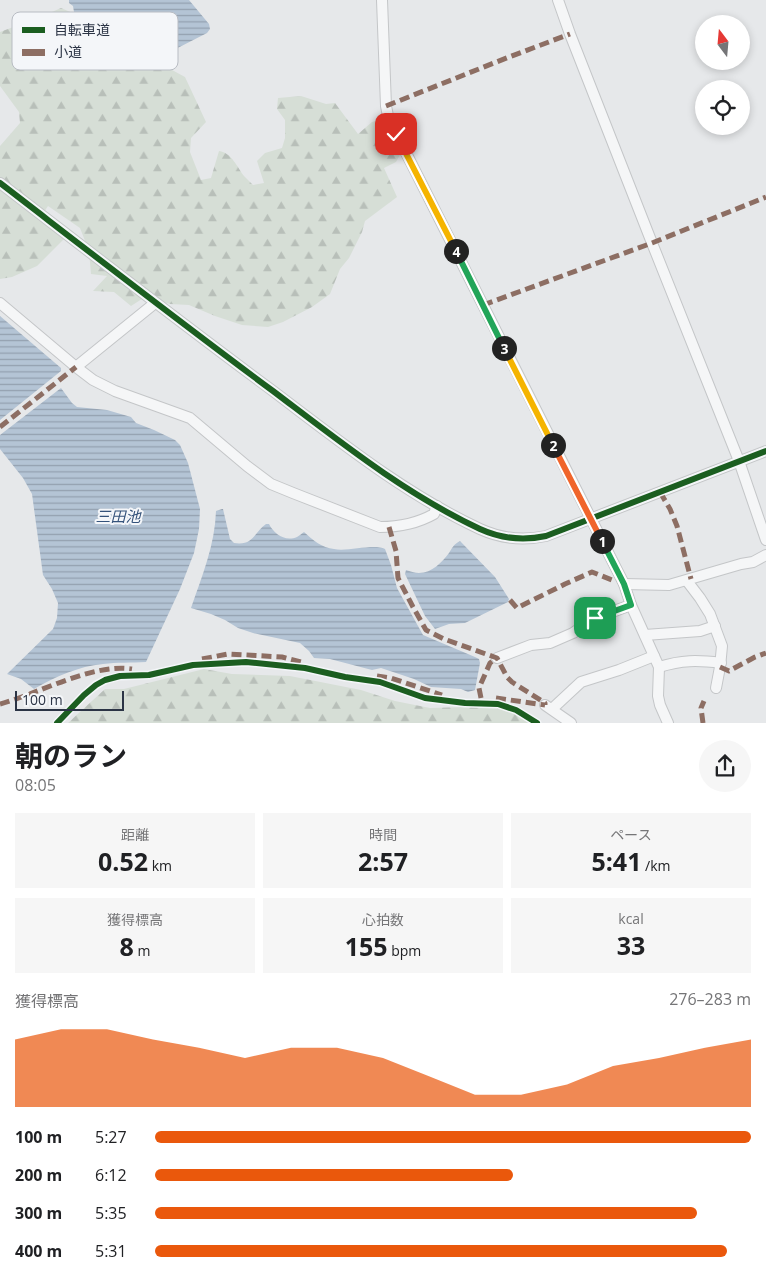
<!DOCTYPE html>
<html lang="ja">
<head>
<meta charset="utf-8">
<style>
	body { margin:0; font-family:"Open Sans","Noto Sans JP",sans-serif; background:#f6f6f6; color:#202124; height:100vh; display:flex; flex-direction:column; font-size:19px; white-space:nowrap }
	* { box-sizing:border-box; margin:0 }
	p { font-size:16px; color:#757577 }
	.icon { flex:none; width:28px; height:28px; fill:none; stroke:currentColor; stroke-width:2; stroke-linecap:round; stroke-linejoin:round }
	.map { position:relative; height:723px; overflow:hidden }
	.details { display:flex; flex-direction:column; background:#fff; flex:1 }
	.details>* { flex:none }
	.needle { width:32px; rotate:344deg }
	.tools { position:absolute; left:695px; top:15px; display:grid; gap:10px }
	.tools a { display:grid; place-items:center; width:55px; height:55px; border-radius:50%; background:#fff; box-shadow:0 2px 8px #0003; font-size:25px }
	.scale { position:absolute; left:15px; bottom:12px; width:109px; box-sizing:border-box; padding-left:5px; border:2px solid #2b3445; border-top:0; font-size:14px; line-height:18px; white-space:nowrap; color:#2b3445; -webkit-text-stroke:4px #f4f6f9; paint-order:stroke }
	.pin { position:absolute; display:grid; place-items:center; width:42px; height:42px; color:#fff; margin:-21px; border-radius:10px; box-shadow:0 2px 8px #0006 }
	.km { position:absolute; width:25px; height:25px; margin:-12px; border-radius:50%; background:#222; color:#fff; font-size:14px; line-height:25px; text-align:center }
	.round { display:grid; place-items:center; flex:none; width:52px; height:52px; border-radius:26px; background:#f6f6f6 }
	.summary { display:flex; align-items:center; justify-content:space-between; height:85px; padding:0 15px }
	h1 { font-size:28px; font-weight:700; line-height:38px }
	.stats { display:grid; grid-template-columns:repeat(3,1fr); gap:8px; height:85px; padding:5px 15px }
	.stats div { display:grid; align-content:center; border-radius:0px; background:#f6f6f6; text-align:center }
	.stats b { font-size:25px; font-weight:700 }
	.stats small { font-size:14px; font-weight:400 }
	.stats p { font-size:14px }
	.chart { height:140px; padding:10px 15px }
	.chart p { display:flex; justify-content:space-between }
	.chart svg { width:100%; height:90px; margin-top:5px; fill:#ea580c; opacity:.7 }
	ul { padding:0 15px; list-style:none; font-size:16px }
	li { display:grid; grid-template-columns:80px 60px 1fr; align-items:center; height:38px }
	li i { height:12px; border-radius:6px; background:#ea580c }
	.map>svg:first-child { display:block }
	.forest { fill:url(#forest-firs) }
	.water { fill:url(#water-rules) }
	.lines { fill:none; stroke-linecap:round; stroke-linejoin:round }
	.minor-casing { stroke:#c4c6c8; stroke-width:12 }
	.minor { stroke:#f5f6f7; stroke-width:10 }
	.quiet { stroke:#8d6e63; stroke-width:5; stroke-dasharray:10 5; stroke-linecap:butt }
	.cycleway-casing { stroke:#f4f6f9; stroke-width:9 }
	.cycleway { stroke:#1b5e20; stroke-width:6 }
	.split-1-casing { stroke:#fff; stroke-width:10 }
	.split-2-casing { stroke:#fff; stroke-width:10 }
	.split-3-casing { stroke:#fff; stroke-width:10 }
	.split-4-casing { stroke:#fff; stroke-width:10 }
	.split-5-casing { stroke:#fff; stroke-width:10 }
	.split-1 { stroke:#22a559; stroke-width:6 }
	.split-2 { stroke:#f0652b; stroke-width:6 }
	.split-3 { stroke:#f5b400; stroke-width:6 }
	.split-4 { stroke:#22a559; stroke-width:6 }
	.split-5 { stroke:#f5b400; stroke-width:6 }
	.labels { text-anchor:middle; dominant-baseline:central; stroke-width:4; stroke-linejoin:round; paint-order:stroke }
	.water-label { font-size:15px; font-style:italic; fill:#34527a; stroke:#f4f6f9 }
	.key { fill:#f4f6f9; stroke:#b8bcc3; stroke-width:1 }
	.key-label { font-size:14px; fill:#2b3445 }
</style>
</head>
<body>
<div class="map">
<svg width="766" height="723" viewBox="0 0 766 723">
	<defs>
		<pattern id="forest-firs" width="22" height="20" patternUnits="userSpaceOnUse" patternTransform="scale(1.25)"><rect width="22" height="20" fill="#d6ded6"/><path d="M5 1l3.5 6h-7zM16 11l3.5 6h-7z" fill="#b8bfb9"/></pattern>
		<pattern id="water-rules" width="6" height="5" patternUnits="userSpaceOnUse" patternTransform="scale(1.25)"><rect width="6" height="5" fill="#b4c4d5"/><path d="M0 2.5h6" fill="none" stroke="#93a0af"/></pattern>
	</defs>
	<rect width="100%" height="100%" fill="#e6e8ea"/>
	<g class="forest">
		<path d="M61,8L75,14L83,36L105,52L161,64L185,77L206,122L191,138L190,152L201,180L211,178L219,151C232,153 237,167 244,176C247,179 250,182 253,185L264,183L257,161L265,153L282,148L285,138V120L277,109L278,98L301,96L326,104L335,103L358,134L372,122L386,119L402,151L396,162L384,168L397,197L365,221L362,232L349,258L340,269L330,294L312,307L283,322L268,327L242,325L215,316L189,305L170,304L145,297L131,306L114,292L93,291L107,276L91,274L89,251L80,228L48,206L40,218L64,239L37,266L12,277L0,279V146L20,123L19,112L0,86V32L45,15Z"/>
		<polygon points="204,669 232,674 290,676 361,690 395,701 430,708 503,706 532,723 68,723 105,689 124,689"/>
	</g>
	<g class="water">
		<path d="M69,0H189L209,24L210,29L207,33L160,57L153,58L132,54C128,46 121,45 112,45L110,40L102,43L99,42V37C89,31 79,29 78,16L74,12L73,6L69,3Z"/>
		<polygon points="0,316 61,368 61,371 0,420"/>
		<path d="M61,388L72,403L77,407L107,410L131,417L136,423L154,430L175,440L180,445L188,463L200,509L199,529L194,553L180,589L146,662C131,663 117,662 103,664C79,666 55,677 34,689L21,679L7,674L53,629L57,618L58,603L52,589L43,575L32,494L23,478L0,449V435Z"/>
		<path d="M222,509H223L230,539L234,543C254,546 254,532 266,524H269C274,534 285,542 297,537C299,536 301,534 304,532C313,540 322,548 334,549C348,552 374,543 385,549L391,565L397,588L423,635L475,657L479,659L480,663L475,690L468,692L461,689L431,687L414,679L381,668L372,670L330,659L314,658L309,651L300,643L253,633L238,628L225,620L211,614L191,608C202,576 215,545 216,511Z"/>
		<path d="M460,541L495,577L509,599L508,602L465,623L449,624L435,629L425,616L405,574L406,570C410,571 415,573 419,573C432,573 442,562 449,553C452,548 454,544 460,541Z"/>
	</g>
	<g class="lines">
		<g class="minor-casing">
			<g id="minor">
				<polyline points="382,0 386,106 388,116 397,135 624,584 631,605 659,667 658,696 660,705 668,723"/>
				<polyline points="558,0 570,34 652,243 739,461 766,540"/>
				<path d="M0,183C91,253 181,323 273,391C339,441 405,494 480,529C502,539 523,541 546,536L766,451"/>
				<path d="M0,303L76,367L93,380L115,391L190,418L247,466L271,484L293,493L380,527C398,527 418,523 434,514L437,506"/>
				<polyline points="76,367 155,303"/>
				<polyline points="687,581 700,598 710,614 722,646 720,667 716,688"/>
				<polyline points="624,584 669,585 741,564 753,562 766,555"/>
				<polyline points="645,635 700,631 715,626"/>
				<polyline points="497,658 531,645 550,643 573,633 595,618 631,605"/>
				<path d="M659,667C682,660 697,660 721,663"/>
				<polyline points="545,705 571,723"/>
				<polyline points="552,709 581,682 619,670 654,656"/>
			</g>
		</g>
		<use href="#minor" class="minor"/>
		<g class="quiet">
			<polyline points="386,106 509,57 570,34"/>
			<polyline points="483,305 652,243 766,197"/>
			<polyline points="0,427 76,367"/>
			<polyline points="660,492 670,509 677,526 691,579"/>
			<polyline points="389,527 396,551 398,578 413,607 426,630 444,639 497,658 507,677 512,682 545,703 545,705"/>
			<polyline points="510,600 517,608 565,584 592,572 612,580 621,578"/>
			<polyline points="202,659 228,654 282,657 301,662"/>
			<polyline points="720,667 729,671 755,657 766,653"/>
			<polyline points="377,676 391,678 442,695"/>
			<polyline points="481,698 479,688 490,663 497,658"/>
			<polyline points="496,698 545,705"/>
			<path d="M0,704C38,694 92,663 132,669"/>
			<polyline points="703,723 701,708 704,701"/>
		</g>
		<g class="cycleway-casing">
			<g id="cycleway">
				<path d="M0,183C91,253 181,323 273,391C339,441 405,494 480,529C502,539 523,541 546,536L766,451"/>
				<polyline points="57,723 84,695 96,685 105,680 120,676 149,675 193,665 246,662 305,668 345,677 380,682 425,698 465,703 498,704 516,710 537,723"/>
			</g>
		</g>
		<use href="#cycleway" class="cycleway"/>
	</g>
	<g class="lines">
		<g class="split-1-casing">
			<polyline id="split-1" points="595,618 631,605 624,584 602,541"/>
		</g>
		<g class="split-2-casing">
			<polyline id="split-2" points="553,445 602,541"/>
		</g>
		<g class="split-3-casing">
			<polyline id="split-3" points="504,348 553,445"/>
		</g>
		<g class="split-4-casing">
			<polyline id="split-4" points="456,251 504,348"/>
		</g>
		<g class="split-5-casing">
			<polyline id="split-5" points="396,134 456,251"/>
		</g>
		<use href="#split-1" class="split-1"/>
		<use href="#split-2" class="split-2"/>
		<use href="#split-3" class="split-3"/>
		<use href="#split-4" class="split-4"/>
		<use href="#split-5" class="split-5"/>
	</g>
	<g class="labels">
		<g class="water-label">
			<text x="118" y="516">三田池</text>
		</g>
	</g>
	<rect x="12" y="12" width="166" height="58" rx="8" class="key"/>
	<rect x="22" y="27" width="23" height="6" fill="#1b5e20"/>
	<rect x="22" y="49" width="23" height="7" fill="#8d6e63"/>
	<g class="key-label">
		<text x="54" y="35">自転車道</text>
		<text x="54" y="57">小道</text>
	</g>
</svg>
<div class="tools">
<a><svg class="needle" viewBox="-14 -14 28 28"><path d="M0-13l5 13h-10z" fill="#e53935"/><path d="M0 13l5-13h-10z" fill="#757577"/></svg></a>
<a><svg class="icon" aria-label="locate" viewBox="0 0 24 24"><circle cx="12" cy="12" r="6"/><path d="M12 2v4M12 18v4M2 12h4M18 12h4"/></svg></a>
</div>
<div class="scale">100 m</div>
<div class="pin" style="left:595px;top:618px;background:#1e9e55"><svg class="icon" aria-label="arrive" viewBox="0 0 24 24"><path d="M6 21V4h12l-3 4 3 4H6"/></svg></div>
<div class="pin" style="left:396px;top:134px;background:#d93025"><svg class="icon" aria-label="check" viewBox="0 0 24 24"><path d="M5 12l5 5 9-10"/></svg></div>
<b class="km" style="left:602px;top:541px">1</b>
<b class="km" style="left:553px;top:445px">2</b>
<b class="km" style="left:504px;top:348px">3</b>
<b class="km" style="left:456px;top:251px">4</b>
</div>
<section class="details">
<div class="summary"><div><h1>朝のラン</h1><p>08:05</p></div><a class="round"><svg class="icon" aria-label="share" viewBox="0 0 24 24"><path d="M12 15V3M7 8l5-5 5 5M5 13v7h14v-7"/></svg></a></div>
<div class="stats">
<div><p>距離</p><b>0.52<small> km</small></b></div>
<div><p>時間</p><b>2:57</b></div>
<div><p>ペース</p><b>5:41<small> /km</small></b></div>
</div>
<div class="stats">
<div><p>獲得標高</p><b>8<small> m</small></b></div>
<div><p>心拍数</p><b>155<small> bpm</small></b></div>
<div><p>kcal</p><b>33</b></div>
</div>
<div class="chart"><p><span>獲得標高</span>276–283 m</p>
<svg viewBox="0 0 160 44" preserveAspectRatio="none"><path d="M0 44V11L10 6L20 6L30 11L40 15L50 20L60 15L70 15L80 20L90 29L100 38L110 38L120 33L130 24L140 20L150 15L160 11V44z"/></svg>
</div>
<ul>
<li><b>100 m</b>5:27<i style="width:100%"></i></li>
<li><b>200 m</b>6:12<i style="width:60%"></i></li>
<li><b>300 m</b>5:35<i style="width:91%"></i></li>
<li><b>400 m</b>5:31<i style="width:96%"></i></li>
</ul>
</section>
</body>
</html>
